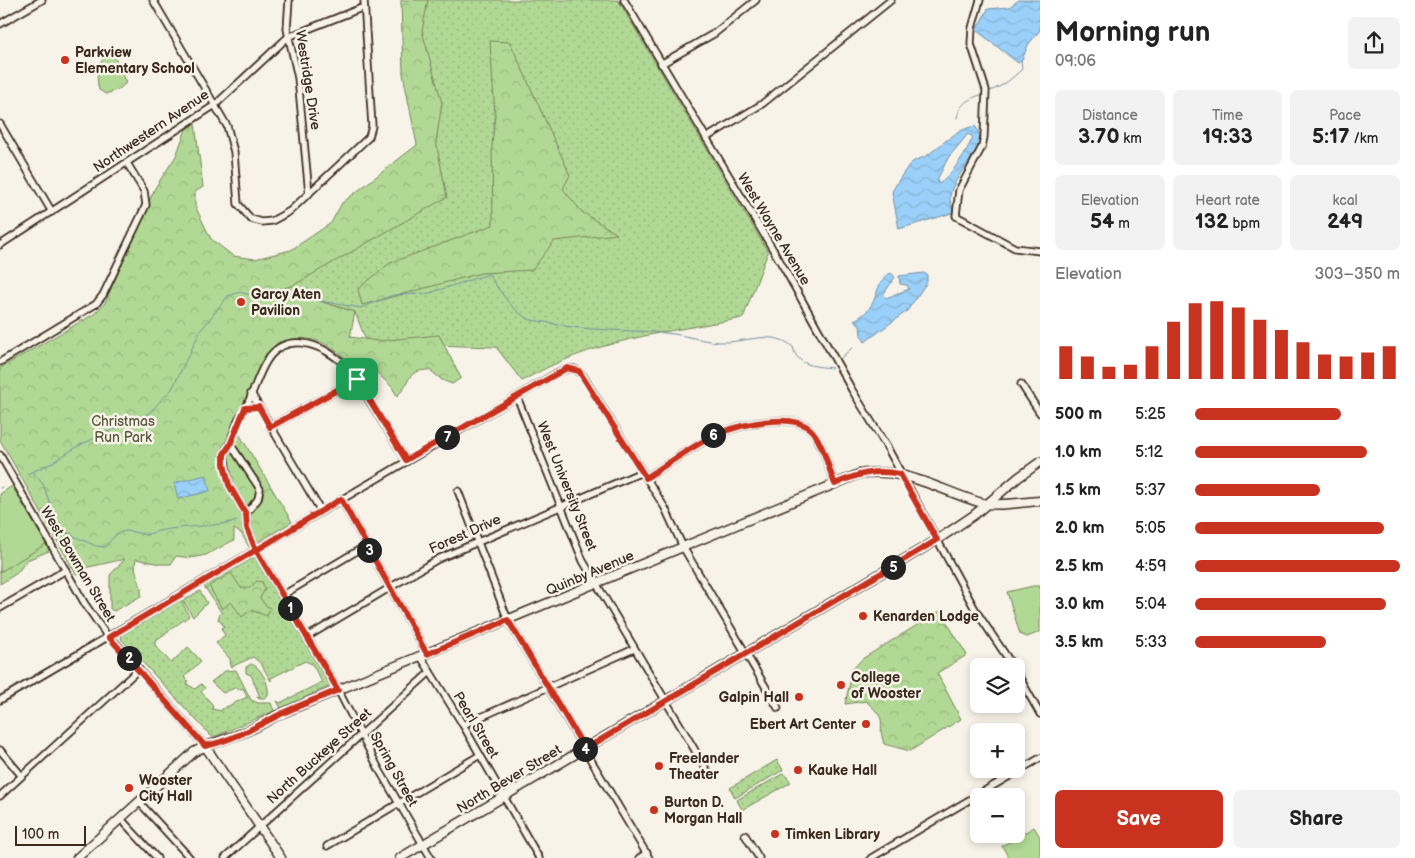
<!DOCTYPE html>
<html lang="en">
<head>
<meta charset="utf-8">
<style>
	body { margin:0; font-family:"Balsamiq Sans",sans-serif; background:#f2f2f2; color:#222; height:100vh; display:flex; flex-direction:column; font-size:19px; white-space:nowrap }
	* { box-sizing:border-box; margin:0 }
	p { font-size:16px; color:#767676 }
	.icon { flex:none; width:28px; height:28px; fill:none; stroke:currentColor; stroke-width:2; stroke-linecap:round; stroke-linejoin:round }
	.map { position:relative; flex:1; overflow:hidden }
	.details { display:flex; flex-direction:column; background:#fff; width:375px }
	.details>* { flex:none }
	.controls { position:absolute; left:970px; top:658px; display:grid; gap:10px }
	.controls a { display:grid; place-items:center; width:55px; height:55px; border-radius:8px; background:#fff; box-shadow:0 2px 8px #0003; font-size:25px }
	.scale { position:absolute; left:15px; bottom:12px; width:71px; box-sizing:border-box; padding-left:5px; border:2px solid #3b2a1e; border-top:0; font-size:14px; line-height:18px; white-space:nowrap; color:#3b2a1e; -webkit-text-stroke:4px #f7f3e8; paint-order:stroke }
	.pin { position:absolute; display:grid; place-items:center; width:42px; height:42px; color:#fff; margin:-21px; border-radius:10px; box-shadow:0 2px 8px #0006 }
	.km { position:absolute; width:25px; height:25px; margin:-12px; border-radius:50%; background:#222; color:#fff; font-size:14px; line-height:25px; text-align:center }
	.round { display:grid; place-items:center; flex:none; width:52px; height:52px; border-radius:8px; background:#f2f2f2 }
	.head { display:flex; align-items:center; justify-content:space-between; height:85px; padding:0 15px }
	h1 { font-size:28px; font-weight:600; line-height:38px }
	.figures { display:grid; grid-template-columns:repeat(3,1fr); gap:8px; height:85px; padding:5px 15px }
	.figures div { display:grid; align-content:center; border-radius:8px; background:#f2f2f2; text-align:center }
	.figures b { font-size:21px; font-weight:600 }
	.figures small { font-size:14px; font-weight:400 }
	.figures p { font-size:14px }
	.chart { height:140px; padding:10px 15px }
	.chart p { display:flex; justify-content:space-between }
	.chart svg { width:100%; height:90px; margin-top:5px; stroke:#c8321e; stroke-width:6 }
	.cta { display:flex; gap:10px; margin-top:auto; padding:10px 15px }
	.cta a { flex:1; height:58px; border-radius:8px; background:#c8321e; color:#fff; font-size:20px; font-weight:600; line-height:58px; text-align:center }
	.cta a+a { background:#f2f2f2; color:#222 }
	ul { padding:0 15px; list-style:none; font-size:16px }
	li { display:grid; grid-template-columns:80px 60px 1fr; align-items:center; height:38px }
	li i { height:12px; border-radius:6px; background:#c8321e }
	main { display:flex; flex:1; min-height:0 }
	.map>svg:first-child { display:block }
	.grass { fill:url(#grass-dots); stroke:#76825a }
	.forest { fill:url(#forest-crowns); stroke:#76825a }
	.pitch { fill:#b1d995; stroke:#76825a }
	.water { fill:url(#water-waves); stroke:#748ea1; fill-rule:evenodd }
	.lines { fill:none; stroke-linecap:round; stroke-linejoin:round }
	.stream { stroke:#748ea1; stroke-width:1 }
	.minor-casing { stroke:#3b2a1e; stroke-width:9 }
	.major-casing { stroke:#3b2a1e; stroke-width:11 }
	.minor { stroke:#f7f3e8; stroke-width:5.5 }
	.major { stroke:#f7f3e8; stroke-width:8 }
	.route-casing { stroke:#fff; stroke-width:10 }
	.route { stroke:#c8321e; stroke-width:6 }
	.poi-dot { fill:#c8321e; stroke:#f7f3e8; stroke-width:2 }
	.labels { text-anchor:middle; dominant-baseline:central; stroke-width:5; stroke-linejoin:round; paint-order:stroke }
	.poi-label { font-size:14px; font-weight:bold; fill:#3b2a1e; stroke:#f7f3e8; text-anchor:start }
	.street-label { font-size:14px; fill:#3b2a1e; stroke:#f7f3e8 }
	.park-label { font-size:14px; fill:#58563c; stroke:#f7f3e8 }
</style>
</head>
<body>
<main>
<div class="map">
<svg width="1040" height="858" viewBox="0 0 1040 858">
	<defs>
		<pattern id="grass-dots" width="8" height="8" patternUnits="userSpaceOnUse" patternTransform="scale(1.25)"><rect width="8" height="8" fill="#b1d995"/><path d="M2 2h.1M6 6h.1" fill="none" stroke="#99ba80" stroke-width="1.8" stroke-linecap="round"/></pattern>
		<pattern id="forest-crowns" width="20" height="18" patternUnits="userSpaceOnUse" patternTransform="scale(1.25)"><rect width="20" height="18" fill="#b1d995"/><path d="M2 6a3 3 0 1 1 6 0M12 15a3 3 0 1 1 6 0" fill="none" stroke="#99ba80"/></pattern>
		<pattern id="water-waves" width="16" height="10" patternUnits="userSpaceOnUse" patternTransform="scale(1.25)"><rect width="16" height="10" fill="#9ad0f9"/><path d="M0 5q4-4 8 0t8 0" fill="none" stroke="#86b3d5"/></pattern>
	</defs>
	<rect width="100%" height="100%" fill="#f7f3e8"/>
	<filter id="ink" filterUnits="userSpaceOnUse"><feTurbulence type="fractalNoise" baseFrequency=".02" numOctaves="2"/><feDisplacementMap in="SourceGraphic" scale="10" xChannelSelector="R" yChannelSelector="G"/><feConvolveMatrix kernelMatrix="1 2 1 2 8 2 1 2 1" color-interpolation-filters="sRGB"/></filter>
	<g filter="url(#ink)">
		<g class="grass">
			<path d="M413,0H618L768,252L743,318C666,332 591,340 522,381L496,347L367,343L355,312L256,282L389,198L420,144Z"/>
			<polygon points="255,557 330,686 281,708 277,701 280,703 322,682 312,664 305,661 271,678 271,681 261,664 253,657 231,667 230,659 216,643 225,635 221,629 224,626 218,619 221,612 204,586"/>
			<polygon points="181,600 189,616 155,641 155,645 171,663 188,647 201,661 184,677 188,681 187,684 195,689 201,684 205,688 201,692 213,705 212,709 221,711 222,709 247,697 243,688 238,690 237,687 223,693 211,682 225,671 236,670 251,700 258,703 271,703 274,711 216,736 211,736 121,639 122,635"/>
			<path d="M251,664C261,666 270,686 268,695C264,699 260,699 256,696L260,697L251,675L246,673V667Z"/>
			<polygon points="777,760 783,770 735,798 730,788"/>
			<polygon points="784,773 790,781 790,783 742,810 737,800"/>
		</g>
		<g class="forest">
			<path d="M401,0H428L422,31L442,103L436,142L447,197L292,286L280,289L355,312L350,337L378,341L439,335L461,378L452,384L442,380L430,370C404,370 412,383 397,396L392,387L370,366L356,367C328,343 315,332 277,343L264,363L235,427L292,522L249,547L241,533L234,529V540L206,555L191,558L176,556L171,564H161L136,559C132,573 143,582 141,596L114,611L110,609V575L125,559L84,568L80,573L76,574L0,440V368L94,314L105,303L155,188L176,156L186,129L195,124L203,187L195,192V206L211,239L233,256L255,259L291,250L331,223L342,203L417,145L403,74Z"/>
			<polygon points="490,41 510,42 570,175 563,189 582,212 617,234 554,241 532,270 481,273 362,305 358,289 390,263 493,225 492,145 495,115"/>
			<polygon points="38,534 43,537 49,551 27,560 17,573 0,584 0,567"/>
			<polygon points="231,573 241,588 250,588 257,581 262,582 265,589 260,598 265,605 270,608 267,616 251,610 242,617 231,602 222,609 209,586"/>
			<polygon points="200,591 207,603 193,617 183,601"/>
			<path d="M940,611L967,655L937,673L961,719L910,751L884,744C876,719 891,724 866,701L845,704L853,669L862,659Z"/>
		</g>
		<g class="pitch">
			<path d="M112,51L126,83L119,89L106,94L99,90C95,74 98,60 112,51Z"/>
			<polygon points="12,486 46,544 0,572 0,494"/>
			<polygon points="1033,586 1040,586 1040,632 1027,637 1020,634 1007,592"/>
			<polygon points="1034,827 1040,837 1040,858 1009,858 1002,846"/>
		</g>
		<g class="water">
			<polygon points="1019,0 1040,0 1040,30 1028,45 1022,60 1018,63 976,30 988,9 1009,7"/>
			<path d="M975,126C997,150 934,183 954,210L952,213L899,229L892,192C893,189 908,165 911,163C916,159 924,158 929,154C944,143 957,129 975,126ZM968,134L973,137C966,153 953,173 939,184L937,180L948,158Z"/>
			<path d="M891,273L895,277L883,295L886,298L909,289L907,285L900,284L899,276L924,273L927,275V282L907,311L865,342L861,335L860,325L854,320C883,307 872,280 891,273Z"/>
			<polygon points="206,475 210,491 178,499 174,483"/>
		</g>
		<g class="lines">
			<g class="stream">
				<path d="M990,91C1003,86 1012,79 1022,69L1021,61"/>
				<path d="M957,118C960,102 969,99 983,94"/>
				<polyline points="841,358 852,348"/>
				<polyline points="33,472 43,484 50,504"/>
				<path d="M27,474L50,464L80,445L149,413L172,389L201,330L228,296L240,292C249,297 268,292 279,294L361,308L393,295L426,294L489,274C498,289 511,309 526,318C532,321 539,321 545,322C584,332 626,329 666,333C687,335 706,343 727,342C749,341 774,330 793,347C797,366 814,366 832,368"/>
				<polyline points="0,488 2,487"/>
				<polyline points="63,528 69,534 70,542"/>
				<path d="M69,534L96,546L105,547C120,528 124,529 145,535C175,524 206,529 237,521"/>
			</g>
			<g class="minor-casing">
				<g id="minor">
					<polyline points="153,0 227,126 234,152 238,204 251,219 262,222 272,221 290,211 369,137 372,126 364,0"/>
					<polyline points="289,0 287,29 298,78 309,194"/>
					<polyline points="624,0 784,268 852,390 888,449 976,611 1013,666"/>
					<polyline points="980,0 972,28 971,44 986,90 984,137 982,147 959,190 956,216 1015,248 1040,251"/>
					<polyline points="0,24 42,0"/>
					<polyline points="661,64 715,33 756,0"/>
					<polyline points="0,124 52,212"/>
					<polyline points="706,138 762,104 891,0"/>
					<polyline points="0,245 215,105 288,37 364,7"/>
					<polyline points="0,362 96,304 103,295 146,205 144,191 127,163"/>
					<polyline points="1021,384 1040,413"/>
					<polyline points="251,393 321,511"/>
					<polyline points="517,397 583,561 709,774"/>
					<polyline points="270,427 357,379"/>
					<polyline points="231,445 260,489 258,499 246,514"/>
					<polyline points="0,455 85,604 105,633 113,640 205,746"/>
					<path d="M406,460L349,368C335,356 321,345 302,343C266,339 260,377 248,403C246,408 242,414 239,419C233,432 232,443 224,454L229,485L246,514L247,528L256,550L338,690L380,771L431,858"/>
					<path d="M646,478C692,449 717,425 773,421C785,420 800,420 810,429C823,441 828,468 835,484"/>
					<polyline points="458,491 508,620 649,858"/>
					<polyline points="341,499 427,654"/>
					<polyline points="283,595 367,545"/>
					<polyline points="0,608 66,570"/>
					<polyline points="307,637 438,559 642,472"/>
					<polyline points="421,657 463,725 539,858"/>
					<polyline points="1016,671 1040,714"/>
					<path d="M0,700L547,379C559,372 572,361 583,376L665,508L683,547L778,708"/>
					<polyline points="463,725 634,649"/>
					<polyline points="0,750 21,775"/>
					<polyline points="0,796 139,669"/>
					<polyline points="140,803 190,858"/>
					<polyline points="121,819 157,858"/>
					<polyline points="745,835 759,858"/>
					<polyline points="327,846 480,755"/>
					<polyline points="225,858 430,672"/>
					<polyline points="639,858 647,853"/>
					<polyline points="871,858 1040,758"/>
				</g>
			</g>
			<g class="major-casing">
				<g id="major">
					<polyline points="205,746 281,858"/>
					<path d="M77,858L194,752C210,743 228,739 245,732C257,727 268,720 280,714L859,474C905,466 940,491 982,503C999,507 1022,502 1040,501"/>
					<polyline points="400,858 937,540 974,515 1019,477 1040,462"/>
				</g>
			</g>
			<use href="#minor" class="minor"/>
			<use href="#major" class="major"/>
		</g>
	</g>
	<g class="lines" filter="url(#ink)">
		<g class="route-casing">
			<path id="route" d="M357,379L270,427L259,407L245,408L230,445L224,454V464L229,485L246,514L247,528L256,550L338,690C318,699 296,706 277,716C254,728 230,741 205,746L109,637L256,550L260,548L341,499L427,654L508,620L585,749L937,540L900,474C875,469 857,474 835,484C828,468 823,441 810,429C800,420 785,420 773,421C717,425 692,448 646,478L579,371L567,368L406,460L357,379"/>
		</g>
		<use href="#route" class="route"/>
	</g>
	<g class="poi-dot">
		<circle cx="65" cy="60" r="5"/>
		<circle cx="241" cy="302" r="5"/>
		<circle cx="863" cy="616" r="5"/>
		<circle cx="841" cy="685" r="5"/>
		<circle cx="799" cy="697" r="5"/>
		<circle cx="866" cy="724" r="5"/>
		<circle cx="659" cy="766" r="5"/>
		<circle cx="798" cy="770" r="5"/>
		<circle cx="129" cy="788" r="5"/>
		<circle cx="654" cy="810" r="5"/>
		<circle cx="775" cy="834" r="5"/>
	</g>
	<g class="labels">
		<g class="poi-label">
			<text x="75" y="52">Parkview<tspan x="75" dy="16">Elementary School</tspan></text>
			<text x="251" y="294">Garcy Aten<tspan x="251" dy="16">Pavilion</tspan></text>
			<text x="873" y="616">Kenarden Lodge</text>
			<text x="851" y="677">College<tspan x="851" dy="16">of Wooster</tspan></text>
			<text x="789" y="697" text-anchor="end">Galpin Hall</text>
			<text x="856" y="724" text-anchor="end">Ebert Art Center</text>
			<text x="669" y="758">Freelander<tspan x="669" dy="16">Theater</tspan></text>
			<text x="808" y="770">Kauke Hall</text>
			<text x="139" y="780">Wooster<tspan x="139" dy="16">City Hall</tspan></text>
			<text x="664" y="802">Burton D.<tspan x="664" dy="16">Morgan Hall</tspan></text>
			<text x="785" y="834">Timken Library</text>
		</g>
		<g class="street-label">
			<text transform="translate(308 80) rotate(81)">Westridge Drive</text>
			<text transform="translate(151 131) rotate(-34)">Northwestern Avenue</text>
			<text transform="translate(774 229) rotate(59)">West Wayne Avenue</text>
			<text transform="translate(567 486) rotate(68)">West University Street</text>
			<text transform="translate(465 534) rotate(-24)">Forest Drive</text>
			<text transform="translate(78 564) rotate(59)">West Bowman Street</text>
			<text transform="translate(590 573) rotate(-23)">Quinby Avenue</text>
			<text transform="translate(476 725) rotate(59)">Pearl Street</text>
			<text transform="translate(319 756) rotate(-42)">North Buckeye Street</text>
			<text transform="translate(394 769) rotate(61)">Spring Street</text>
			<text transform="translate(509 779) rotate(-31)">North Bever Street</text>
		</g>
		<g class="park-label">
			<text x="123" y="421">Christmas<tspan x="123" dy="16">Run Park</tspan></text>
		</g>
	</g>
</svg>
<div class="controls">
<a><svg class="icon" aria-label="layers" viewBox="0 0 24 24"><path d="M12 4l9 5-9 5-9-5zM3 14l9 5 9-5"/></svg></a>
<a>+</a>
<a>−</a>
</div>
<div class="scale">100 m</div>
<div class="pin" style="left:357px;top:379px;background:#1e9e55"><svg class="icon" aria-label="arrive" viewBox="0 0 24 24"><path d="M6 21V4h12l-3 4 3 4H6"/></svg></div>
<b class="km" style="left:290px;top:608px">1</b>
<b class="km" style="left:129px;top:658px">2</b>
<b class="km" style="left:369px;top:550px">3</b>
<b class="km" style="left:585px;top:749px">4</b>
<b class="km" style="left:893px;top:567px">5</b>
<b class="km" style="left:713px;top:435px">6</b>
<b class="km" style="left:447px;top:437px">7</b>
</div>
<section class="details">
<div class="head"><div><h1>Morning run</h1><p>09:06</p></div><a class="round"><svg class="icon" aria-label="share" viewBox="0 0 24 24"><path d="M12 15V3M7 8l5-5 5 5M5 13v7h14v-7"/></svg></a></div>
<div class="figures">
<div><p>Distance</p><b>3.70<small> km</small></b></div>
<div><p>Time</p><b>19:33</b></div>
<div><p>Pace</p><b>5:17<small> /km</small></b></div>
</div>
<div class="figures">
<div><p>Elevation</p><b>54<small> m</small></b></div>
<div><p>Heart rate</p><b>132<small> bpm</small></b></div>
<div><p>kcal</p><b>249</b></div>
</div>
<div class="chart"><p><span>Elevation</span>303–350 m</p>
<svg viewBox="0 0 160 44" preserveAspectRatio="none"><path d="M5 44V28M15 44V33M25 44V38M35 44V37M45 44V28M55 44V16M65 44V7M75 44V6M85 44V9M95 44V15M105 44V20M115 44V26M125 44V32M135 44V33M145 44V31M155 44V28"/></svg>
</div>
<ul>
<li><b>500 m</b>5:25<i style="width:71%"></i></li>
<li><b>1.0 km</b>5:12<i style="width:84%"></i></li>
<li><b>1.5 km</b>5:37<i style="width:61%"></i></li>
<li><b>2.0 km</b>5:05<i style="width:92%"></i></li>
<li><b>2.5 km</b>4:59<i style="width:100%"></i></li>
<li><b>3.0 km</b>5:04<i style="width:93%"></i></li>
<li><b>3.5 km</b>5:33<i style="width:64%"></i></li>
</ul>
<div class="cta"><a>Save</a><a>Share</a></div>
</section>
</main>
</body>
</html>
